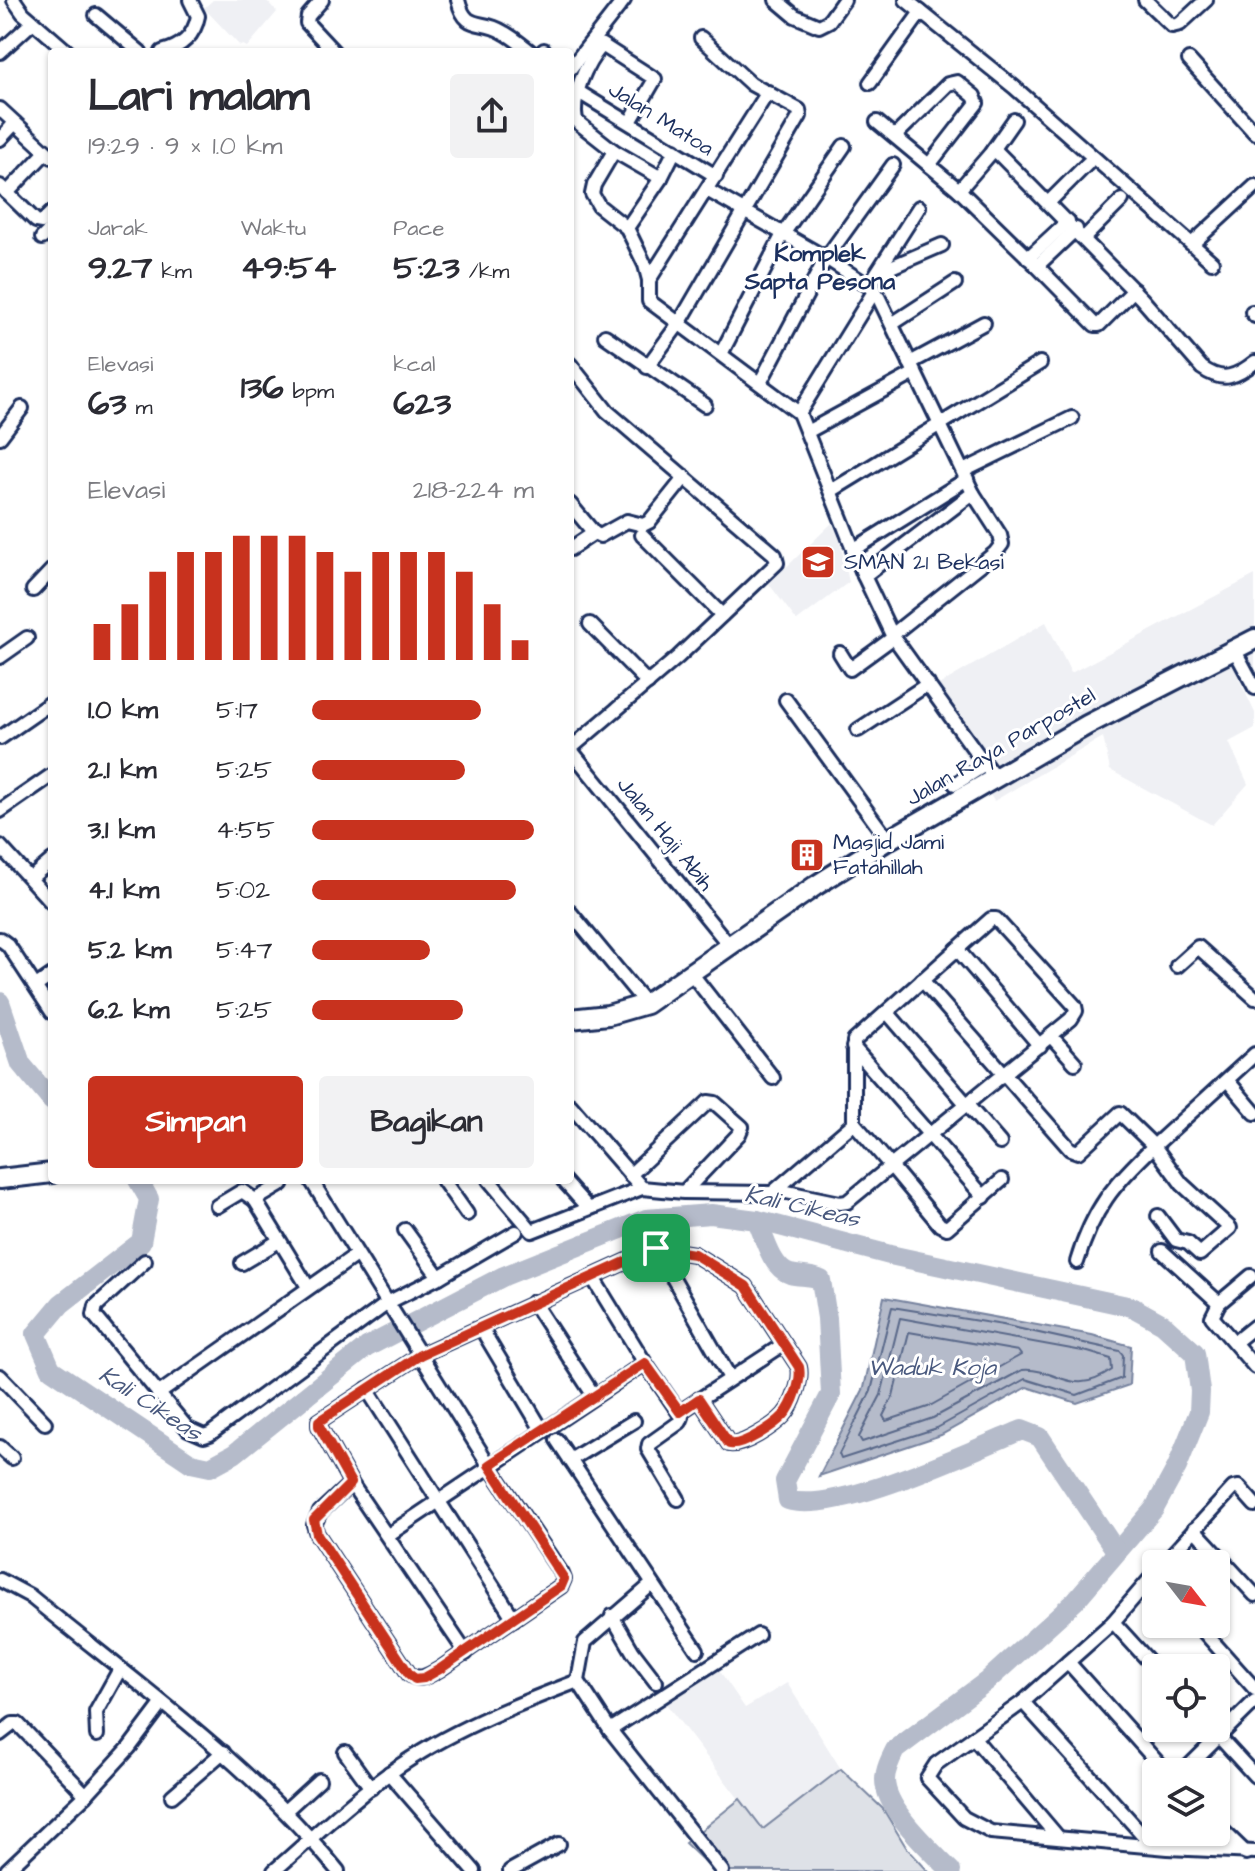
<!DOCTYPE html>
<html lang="id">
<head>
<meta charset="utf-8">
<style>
	body { margin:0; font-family:"Architects Daughter",sans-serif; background:#f2f2f3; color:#2b2b33; height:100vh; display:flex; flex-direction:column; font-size:30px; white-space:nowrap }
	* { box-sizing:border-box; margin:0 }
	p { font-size:26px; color:#7c7c81 }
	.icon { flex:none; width:44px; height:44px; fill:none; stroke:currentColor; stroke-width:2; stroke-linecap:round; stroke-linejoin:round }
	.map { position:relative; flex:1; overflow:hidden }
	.sheet { position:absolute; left:48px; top:48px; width:526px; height:1136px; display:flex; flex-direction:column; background:#fff; border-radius:8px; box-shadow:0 2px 6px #0004 }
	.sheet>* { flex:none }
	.needle { width:52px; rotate:121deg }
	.buttons { position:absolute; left:1142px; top:1550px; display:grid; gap:16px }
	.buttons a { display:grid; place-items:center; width:88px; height:88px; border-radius:8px; background:#fff; box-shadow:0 2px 6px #0004; font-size:40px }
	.pin { position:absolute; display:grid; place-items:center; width:68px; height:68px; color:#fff; margin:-34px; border-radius:16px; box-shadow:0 4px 12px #0006 }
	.round { display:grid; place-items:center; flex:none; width:84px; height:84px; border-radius:8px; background:#f2f2f3 }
	.overview { display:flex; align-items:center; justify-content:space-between; height:136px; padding:0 40px }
	h1 { font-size:44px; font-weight:700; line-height:60px }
	.figures { display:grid; grid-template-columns:repeat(3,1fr); gap:12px; height:136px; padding:8px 40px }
	.figures div { display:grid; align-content:center }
	.figures b { font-size:34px; font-weight:700 }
	.figures small { font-size:22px; font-weight:400 }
	.figures p { font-size:22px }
	.chart { height:224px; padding:16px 40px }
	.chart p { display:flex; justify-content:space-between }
	.chart svg { width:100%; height:144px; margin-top:8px; stroke:#c8321e; stroke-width:6 }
	.cta { display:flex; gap:16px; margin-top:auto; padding:16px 40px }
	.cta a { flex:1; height:92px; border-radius:8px; background:#c8321e; color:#fff; font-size:32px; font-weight:700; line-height:92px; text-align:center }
	.cta a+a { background:#f2f2f3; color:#2b2b33 }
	ul { padding:0 40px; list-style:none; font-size:26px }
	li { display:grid; grid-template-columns:128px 96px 1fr; align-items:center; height:60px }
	li i { height:20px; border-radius:10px; background:#c8321e }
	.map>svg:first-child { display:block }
	.built { fill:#eff0f4 }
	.green { fill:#dee1e7; stroke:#7c88a2; stroke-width:2 }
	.water { fill:#b5bbca; stroke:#77839f; stroke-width:2 }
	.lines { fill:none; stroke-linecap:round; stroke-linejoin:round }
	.shore { stroke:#596789; stroke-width:2 }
	.river { stroke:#b5bbca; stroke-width:20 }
	.street-casing { stroke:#1b2f5e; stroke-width:18 }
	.secondary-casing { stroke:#1b2f5e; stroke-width:24 }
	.street { stroke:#fff; stroke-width:12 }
	.secondary { stroke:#fff; stroke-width:18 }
	.route-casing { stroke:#fff; stroke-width:16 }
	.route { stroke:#c8321e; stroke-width:10 }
	.labels { text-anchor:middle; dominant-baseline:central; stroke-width:6; stroke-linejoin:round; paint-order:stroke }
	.street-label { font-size:22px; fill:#1b2f5e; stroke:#fff }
	.poi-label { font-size:22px; fill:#1b2f5e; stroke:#fff; text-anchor:start }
	.neighbourhood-label { font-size:24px; font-weight:bold; fill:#1b2f5e; stroke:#fff }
	.water-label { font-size:24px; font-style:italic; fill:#49597e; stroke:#fff }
</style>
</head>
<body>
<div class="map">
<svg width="1255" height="1871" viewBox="0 0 1255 1871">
	<rect width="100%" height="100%" fill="#fff"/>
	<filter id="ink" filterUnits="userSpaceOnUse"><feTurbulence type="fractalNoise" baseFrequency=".0125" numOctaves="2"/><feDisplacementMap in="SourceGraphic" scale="16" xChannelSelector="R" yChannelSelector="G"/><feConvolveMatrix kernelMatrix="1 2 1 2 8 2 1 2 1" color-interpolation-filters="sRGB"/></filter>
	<g filter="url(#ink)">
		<g class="built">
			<polygon points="213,0 266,0 277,12 247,47 243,45 240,46 204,8"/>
			<polygon points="832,523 840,542 849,582 797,621 769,584"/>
			<polygon points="1255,575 1255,669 1238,677 1255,713 1255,728 1229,742 1248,784 1212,825 1110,770 1103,737 994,801 925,693 1046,622 1071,673"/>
			<polygon points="715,1664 745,1708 787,1683 841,1769 762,1829 660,1696"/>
		</g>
		<polygon class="green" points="841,1769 883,1809 906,1847 928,1871 714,1871 685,1843 740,1799 763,1829"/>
		<polygon class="water" points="884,1297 1092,1335 1131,1346 1129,1385 1077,1403 1027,1387 941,1435 819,1476 864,1388"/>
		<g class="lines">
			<g class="shore">
				<polygon points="892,1307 1003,1325 1120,1351 1123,1355 1122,1378 1077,1395 1025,1379 937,1428 841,1459 839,1454 871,1391"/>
				<path d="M900,1318L1088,1352L1111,1359L1112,1370C1071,1399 1058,1367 1022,1370L933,1418L862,1442L859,1437L881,1395Z"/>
				<polygon points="909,1332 1018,1351 1021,1355 928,1407 886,1421 883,1416 893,1396"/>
			</g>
			<g class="river">
				<polyline points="0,1002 21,1064 52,1101"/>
				<path d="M138,1180L149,1199L141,1242L61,1304L36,1334L51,1369L191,1463L210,1467L234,1454L367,1347L504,1276L646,1219L711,1214L757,1220L890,1255L1132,1307L1163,1324L1195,1353L1200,1391L1199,1412L1177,1467L1154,1509L1075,1601L987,1681L895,1750C890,1760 885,1770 885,1780C885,1810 931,1850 951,1871"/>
				<path d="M757,1220C764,1236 771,1268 790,1274C801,1277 809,1274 821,1280L827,1318L831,1394L785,1481L788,1500C837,1515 970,1451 1022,1430L1040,1437L1116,1551"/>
			</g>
			<g class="street-casing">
				<g id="street">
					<polyline points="14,0 23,13 68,52"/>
					<polyline points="322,0 308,16 307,23 334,52"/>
					<path d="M458,0C466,33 481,18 503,32C513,37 522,45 531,52"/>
					<polyline points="776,0 795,16 819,26 829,21 844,0"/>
					<polyline points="906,0 1014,87 1212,262"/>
					<polyline points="1145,0 1172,26 1180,24 1206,0"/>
					<polyline points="96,15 140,52"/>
					<polyline points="0,52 33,22"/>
					<path d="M162,52C181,47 194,37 198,16L190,0"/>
					<polyline points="542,52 544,50"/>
					<polyline points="1189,60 1255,133"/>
					<polyline points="570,69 624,0"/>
					<polyline points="870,83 921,12"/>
					<polyline points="577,91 716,176"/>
					<polyline points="0,109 52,157"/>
					<path d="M630,122L655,79L602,45C585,65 571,96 576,121L614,151L661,178"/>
					<polyline points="877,122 959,190 1037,266 1076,229"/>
					<polyline points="895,136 948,84 957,82 974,96 977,103 929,165"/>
					<polyline points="0,139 15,123"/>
					<polyline points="993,150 1014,120"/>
					<polyline points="614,151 594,185 592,194 599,206 627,228 645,265 649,280 649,301 799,413 864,576 892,635 994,777"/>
					<polyline points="0,186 36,221 42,222 52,212"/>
					<polyline points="707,190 826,258 875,290 973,493 864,576"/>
					<path d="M959,190L990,154L993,150L997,152L1141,298L1202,368C1223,383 1236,377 1255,362"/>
					<polyline points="7,193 46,152"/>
					<polyline points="1049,202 1088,163"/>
					<polyline points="627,228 661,178 675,150"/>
					<polyline points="42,238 52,228"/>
					<polyline points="1084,238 1122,200"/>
					<polyline points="1193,243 1255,186"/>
					<polyline points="1028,258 1068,221"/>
					<polyline points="1037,266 1095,325 1099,325 1134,290"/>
					<polyline points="877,273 942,245"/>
					<polyline points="649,280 768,92"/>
					<polyline points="869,285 919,207"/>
					<polyline points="1252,312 1255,316"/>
					<polyline points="892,324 955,283"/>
					<polyline points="605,336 705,405"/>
					<polyline points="721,354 783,234 844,146"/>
					<polyline points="910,363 984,323"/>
					<polyline points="570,364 607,411 775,555 777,563 678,657 570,749"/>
					<polyline points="647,367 680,322 800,116 799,110 751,84 701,38"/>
					<polyline points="760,383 826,258 893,165"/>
					<polyline points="799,413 875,290"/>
					<polyline points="807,432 915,373"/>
					<polyline points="0,437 22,408"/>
					<polyline points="963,471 1072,418"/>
					<polyline points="831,491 1040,363"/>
					<polyline points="570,504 594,533"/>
					<polyline points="642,535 722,615"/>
					<polyline points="570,549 594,533 600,536 627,521 643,525 649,522 685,477"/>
					<polyline points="853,550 967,479"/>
					<polyline points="33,590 52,570"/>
					<polyline points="590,624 648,683"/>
					<polyline points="892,635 995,553 1002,544 1000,535 973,493"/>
					<polyline points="1234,649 1255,688"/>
					<polyline points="840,653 850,669 894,637"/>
					<polyline points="0,657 27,638"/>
					<polyline points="786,700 888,840"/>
					<polyline points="858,730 928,684"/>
					<polyline points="0,738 52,702"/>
					<polyline points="570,749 729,945"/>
					<polyline points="955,784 985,765"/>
					<polyline points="0,811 52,775"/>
					<polyline points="0,846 52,903"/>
					<polyline points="31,878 52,860"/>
					<polyline points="570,912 646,1004"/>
					<polyline points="0,939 8,945 52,1012"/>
					<polyline points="957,949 1040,1046"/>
					<polyline points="1177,966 1198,947 1255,998"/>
					<polyline points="691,973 773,1078"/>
					<polyline points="922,980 1070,1149 1078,1152 1120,1113 1154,1146 1255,1054"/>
					<polyline points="36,986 52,975"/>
					<polyline points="887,1012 1000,1143"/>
					<polyline points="1051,1036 1075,1063"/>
					<polyline points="853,1047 984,1197"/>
					<polyline points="1228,1081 1255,1113"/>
					<polyline points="570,1105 642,1188 684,1192 772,1193 854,1123 854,1041 991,919 996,919 1075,1006 1076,1011 1071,1019 891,1166 940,1225 947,1228 1002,1180"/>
					<polyline points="630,1175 708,1102 715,1103 742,1127 739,1134 684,1192"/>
					<polyline points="281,1180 282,1184 255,1200 308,1287"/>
					<path d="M311,1180L489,1465L562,1574L564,1579L561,1586L440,1669C429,1675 420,1682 409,1674L317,1534L314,1525L320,1512L351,1483"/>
					<polyline points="443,1180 467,1214"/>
					<polyline points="489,1180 532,1231 642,1188"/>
					<polyline points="563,1180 588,1208"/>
					<polyline points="777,1190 840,1203 847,1202 891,1166 854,1123"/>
					<polyline points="217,1206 242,1191 255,1200"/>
					<polyline points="405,1230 439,1277 516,1232"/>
					<polyline points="656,1248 730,1378"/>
					<polyline points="1162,1251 1219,1303"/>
					<polyline points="145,1261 96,1306 94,1315 188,1429 204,1436 210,1434 389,1302 439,1277"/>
					<path d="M1077,1262C1093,1208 1114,1184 1154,1146L1182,1184L1230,1228L1200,1254L1188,1243L1176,1240L1158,1216"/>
					<polyline points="242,1263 279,1241"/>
					<polyline points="1251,1276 1219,1303 1212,1317 1255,1367"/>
					<polyline points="593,1278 645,1363 682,1417 680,1422 649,1444 648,1449 678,1499"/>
					<polyline points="533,1302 594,1396"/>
					<polyline points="481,1328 542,1430"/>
					<polyline points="1235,1342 1255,1326"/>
					<polyline points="0,1376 45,1423"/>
					<polyline points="367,1389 514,1619"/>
					<polyline points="158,1394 356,1255"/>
					<polyline points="680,1412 784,1344"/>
					<polyline points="557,1440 697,1650"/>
					<polyline points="0,1447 12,1458"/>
					<polyline points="570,1460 634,1421"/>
					<polyline points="1194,1529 1255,1595"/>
					<polyline points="388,1535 645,1363"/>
					<polyline points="1163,1564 1233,1488 1239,1487 1255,1505"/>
					<polyline points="1156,1572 1113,1622 1023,1702 936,1764 927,1778 964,1818 991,1832 1168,1848 1255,1852"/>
					<path d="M0,1580L30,1596C136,1683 251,1764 338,1871"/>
					<polyline points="652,1584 585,1642 578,1681 610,1730 722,1871"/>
					<polyline points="612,1616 633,1652 656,1682"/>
					<polyline points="1113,1622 1156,1669"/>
					<polyline points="1197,1624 1255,1689"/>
					<path d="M466,1653L351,1483L319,1426V1421L420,1355L656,1248L694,1254L746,1286L799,1367C802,1380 793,1405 784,1415C775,1425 742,1447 729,1444L699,1399"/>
					<polyline points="1068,1662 1166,1772"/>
					<polyline points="1023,1702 1153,1846"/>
					<polyline points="1211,1728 1255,1776"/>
					<polyline points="610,1730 758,1635"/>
					<polyline points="0,1734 13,1724 18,1724 86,1795 129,1748 162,1704"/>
					<polyline points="97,1735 96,1712 120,1669"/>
					<polyline points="974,1738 1057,1836"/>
					<polyline points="345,1752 371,1788"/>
					<polyline points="1183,1772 1255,1701"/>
					<polyline points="389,1773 474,1871"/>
					<polyline points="172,1796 223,1752"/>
					<polyline points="285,1811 319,1780"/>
					<polyline points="1216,1824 1246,1853"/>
					<polyline points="1189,1849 1212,1832"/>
					<polyline points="7,1870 86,1795"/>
					<path d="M274,1871C312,1838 350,1801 391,1772C448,1731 513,1706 578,1681"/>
					<polyline points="510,1871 559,1844"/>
				</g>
			</g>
			<g class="secondary-casing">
				<g id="secondary">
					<polyline points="570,1019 608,1015 646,1004 815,886 888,840 1087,725 1255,639"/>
					<polyline points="0,1179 52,1173"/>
				</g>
			</g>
			<use href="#street" class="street"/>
			<use href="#secondary" class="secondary"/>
		</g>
	</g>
	<g class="lines" filter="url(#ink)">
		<g class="route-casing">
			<path id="route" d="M656,1248L694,1254L746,1286L799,1367C802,1380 793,1405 784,1415C775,1425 742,1447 729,1444L699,1399L680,1412L645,1363L489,1465L564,1579L561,1586L440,1669L424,1678L415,1679L409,1674L317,1534L314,1520L351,1483L319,1426V1421L420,1355Z"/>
		</g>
		<use href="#route" class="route"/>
	</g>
	<defs>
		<g id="school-square" transform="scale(1.8)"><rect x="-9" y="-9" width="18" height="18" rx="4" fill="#c8321e" stroke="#fff"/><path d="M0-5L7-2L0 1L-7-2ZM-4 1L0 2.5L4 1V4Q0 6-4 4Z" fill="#fff"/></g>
		<g id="building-square" transform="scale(1.8)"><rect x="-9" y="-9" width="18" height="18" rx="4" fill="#c8321e" stroke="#fff"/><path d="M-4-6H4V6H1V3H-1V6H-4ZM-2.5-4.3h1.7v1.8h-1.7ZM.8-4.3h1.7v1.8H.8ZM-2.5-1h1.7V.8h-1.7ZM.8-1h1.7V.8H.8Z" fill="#fff"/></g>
	</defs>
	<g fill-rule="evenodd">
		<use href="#school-square" x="818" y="562"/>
		<use href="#building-square" x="807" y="855"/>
	</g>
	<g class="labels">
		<g class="street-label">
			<text transform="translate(661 119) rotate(32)">Jalan Matoa</text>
			<text transform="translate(1001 747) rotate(-30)">Jalan Raya Parpostel</text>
			<text transform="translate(665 834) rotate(51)">Jalan Haji Abih</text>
		</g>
		<g class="poi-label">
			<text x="844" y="562">SMAN 21 Bekasi</text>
			<text x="833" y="842">Masjid Jami<tspan x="833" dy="25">Fatahillah</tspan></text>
		</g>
		<g class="neighbourhood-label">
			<text x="820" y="254">Komplek<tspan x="820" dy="28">Sapta Pesona</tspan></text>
		</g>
		<g class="water-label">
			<text transform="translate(802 1207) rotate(13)">Kali Cikeas</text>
			<text x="932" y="1368">Waduk Koja</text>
			<text transform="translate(150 1404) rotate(33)">Kali Cikeas</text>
		</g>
	</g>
</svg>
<div class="buttons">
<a><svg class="needle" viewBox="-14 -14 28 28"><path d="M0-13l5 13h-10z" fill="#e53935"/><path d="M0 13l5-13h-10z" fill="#7c7c81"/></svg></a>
<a><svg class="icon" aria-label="locate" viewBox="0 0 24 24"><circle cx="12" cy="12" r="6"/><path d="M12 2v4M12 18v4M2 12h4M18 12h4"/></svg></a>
<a><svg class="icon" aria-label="layers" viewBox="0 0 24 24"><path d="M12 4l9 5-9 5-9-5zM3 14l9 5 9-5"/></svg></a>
</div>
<div class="pin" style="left:656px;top:1248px;background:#1e9e55"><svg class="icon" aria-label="arrive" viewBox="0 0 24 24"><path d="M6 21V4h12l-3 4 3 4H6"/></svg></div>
<section class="sheet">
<div class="overview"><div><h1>Lari malam</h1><p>19:29 · 9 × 1.0 km</p></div><a class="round"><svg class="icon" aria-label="share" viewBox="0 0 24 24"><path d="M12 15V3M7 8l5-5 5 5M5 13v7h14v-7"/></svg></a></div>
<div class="figures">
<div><p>Jarak</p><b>9.27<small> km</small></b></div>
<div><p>Waktu</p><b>49:54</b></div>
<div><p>Pace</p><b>5:23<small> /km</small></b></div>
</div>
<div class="figures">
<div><p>Elevasi</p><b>63<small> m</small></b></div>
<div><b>136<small> bpm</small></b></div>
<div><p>kcal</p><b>623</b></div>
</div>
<div class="chart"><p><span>Elevasi</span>218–224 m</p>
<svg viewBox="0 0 160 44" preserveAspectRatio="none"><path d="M5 44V33M15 44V27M25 44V17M35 44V11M45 44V11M55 44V6M65 44V6M75 44V6M85 44V11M95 44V17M105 44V11M115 44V11M125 44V11M135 44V17M145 44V27M155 44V38"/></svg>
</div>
<ul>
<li><b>1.0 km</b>5:17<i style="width:76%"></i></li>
<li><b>2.1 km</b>5:25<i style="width:69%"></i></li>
<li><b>3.1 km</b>4:55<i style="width:100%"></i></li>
<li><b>4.1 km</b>5:02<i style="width:92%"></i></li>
<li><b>5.2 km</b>5:47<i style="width:53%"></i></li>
<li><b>6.2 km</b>5:25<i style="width:68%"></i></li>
</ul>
<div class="cta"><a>Simpan</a><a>Bagikan</a></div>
</section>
</div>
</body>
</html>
